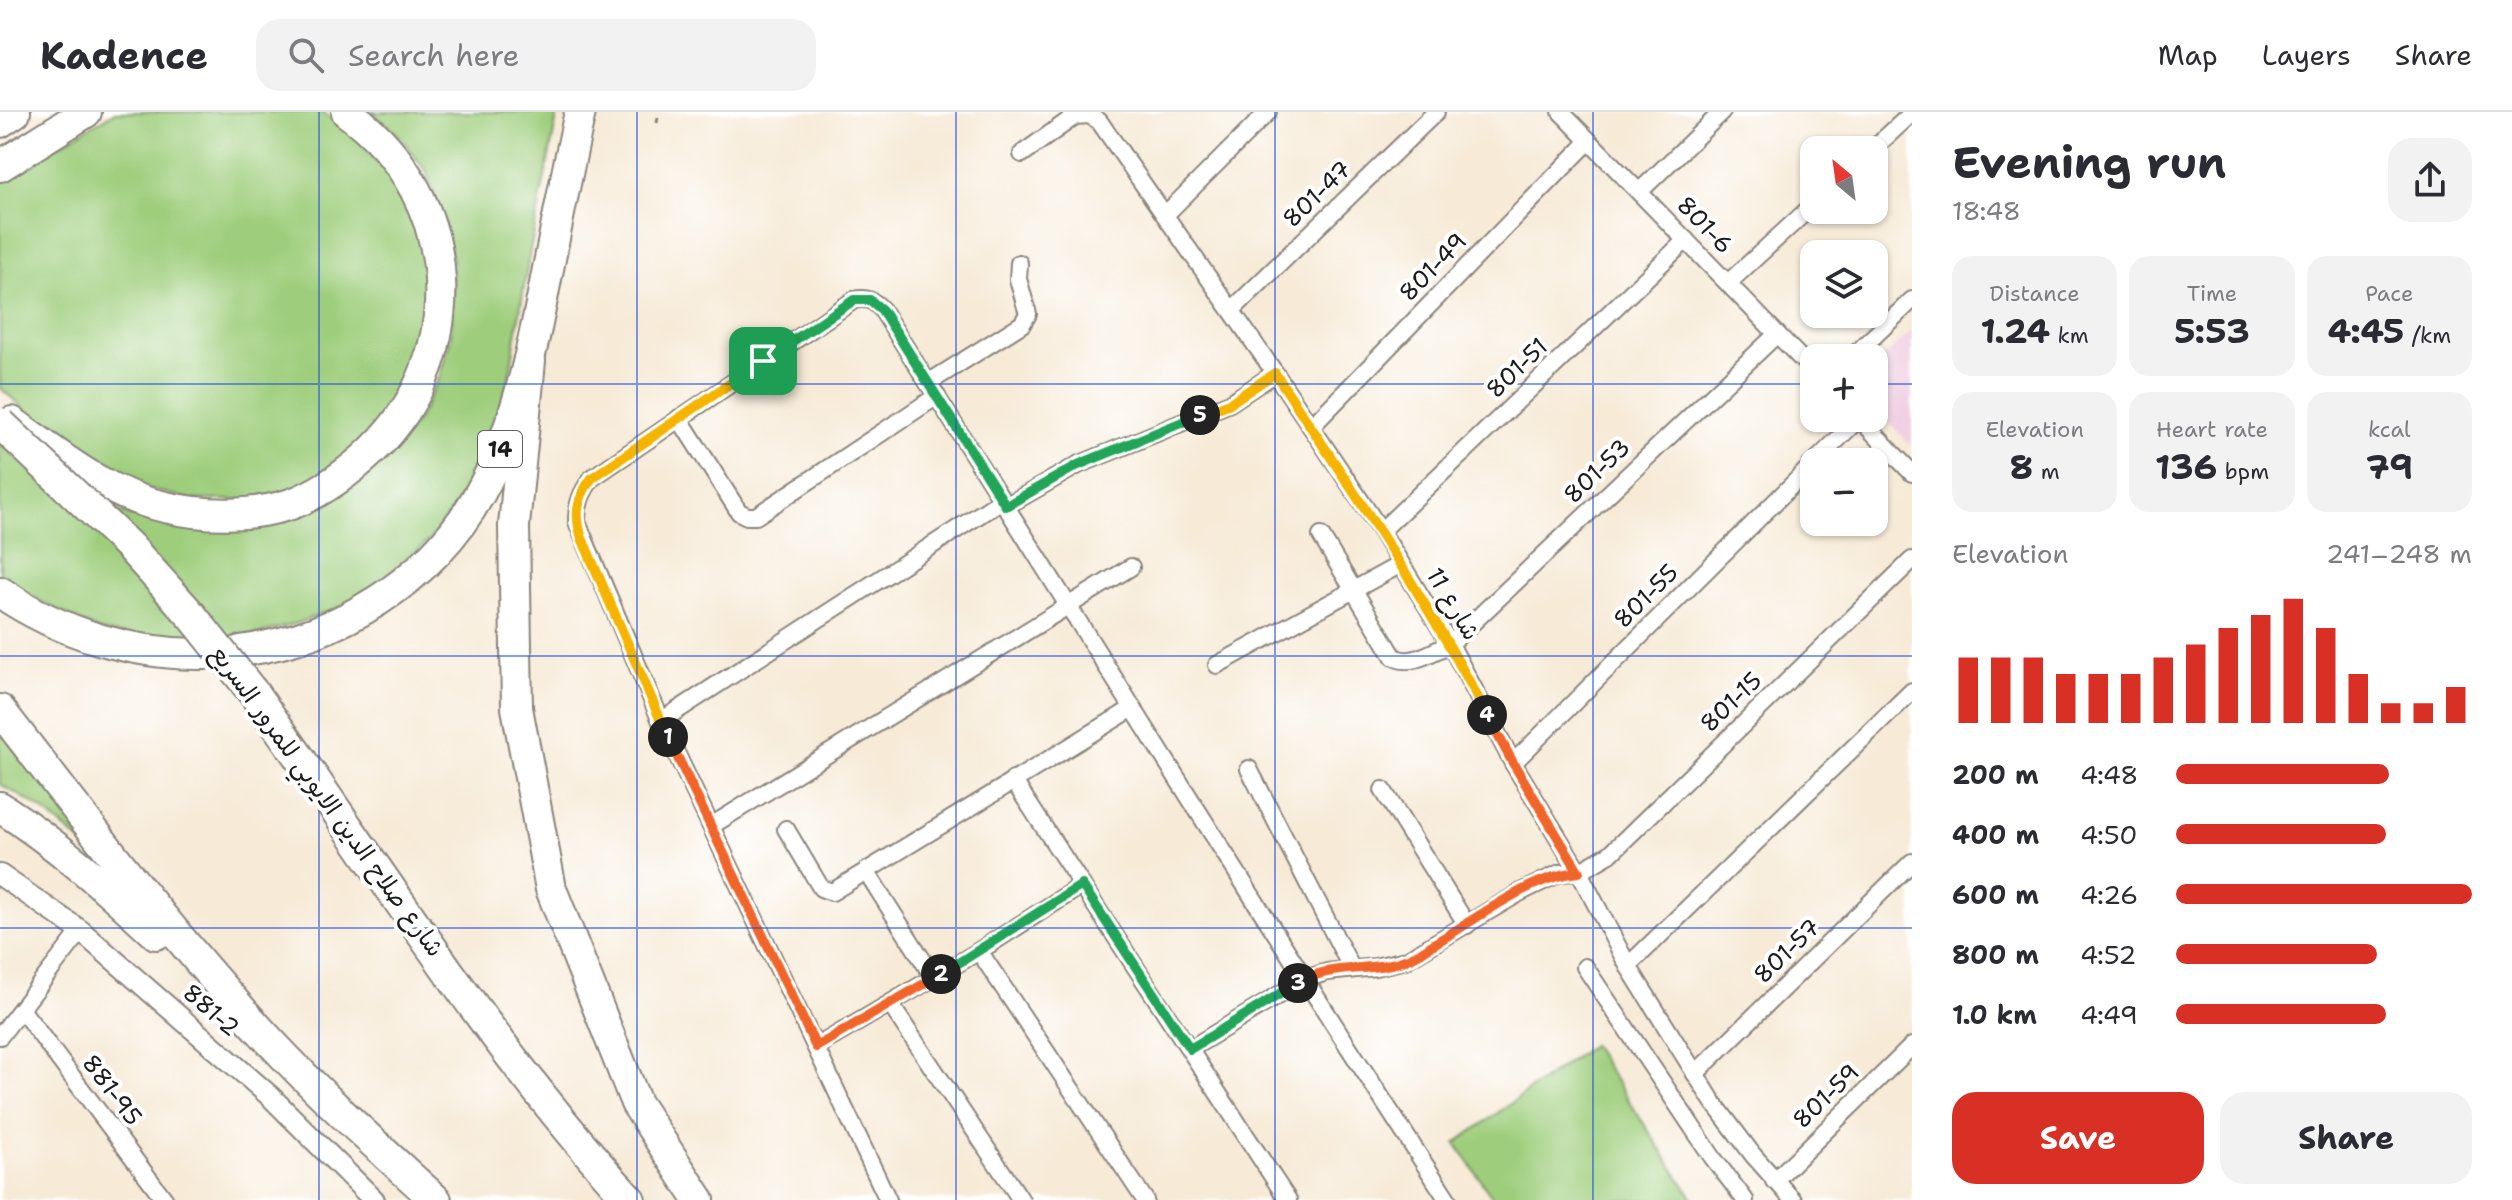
<!DOCTYPE html>
<html lang="en">
<head>
<meta charset="utf-8">
<style>
	body { margin:0; font-family:"Shantell Sans","Playpen Sans Arabic",sans-serif; background:#f2f2f3; color:#2b2b33; height:100vh; display:flex; flex-direction:column; font-size:30px; white-space:nowrap }
	* { box-sizing:border-box; margin:0 }
	p { font-size:26px; color:#7c7c81 }
	.icon { flex:none; width:44px; height:44px; fill:none; stroke:currentColor; stroke-width:2; stroke-linecap:round; stroke-linejoin:round }
	.map { position:relative; flex:1; overflow:hidden }
	.drawer { display:flex; flex-direction:column; background:#fff; width:600px }
	.drawer>* { flex:none }
	.needle { width:52px; rotate:331deg }
	.tools { position:absolute; left:1800px; top:24px; display:grid; gap:16px }
	.tools a { display:grid; place-items:center; width:88px; height:88px; border-radius:16px; background:#fff; box-shadow:0 2px 6px #0004; font-size:40px }
	.pin { position:absolute; display:grid; place-items:center; width:68px; height:68px; color:#fff; margin:-34px; border-radius:16px; box-shadow:0 4px 12px #0006 }
	.km { position:absolute; width:40px; height:40px; margin:-20px; border-radius:50%; background:#222; color:#fff; font-size:22px; line-height:40px; text-align:center }
	.round { display:grid; place-items:center; flex:none; width:84px; height:84px; border-radius:24px; background:#f2f2f3 }
	.overview { display:flex; align-items:center; justify-content:space-between; height:136px; padding:0 40px }
	h1 { font-size:44px; font-weight:700; line-height:60px }
	.figures { display:grid; grid-template-columns:repeat(3,1fr); gap:12px; height:136px; padding:8px 40px }
	.figures div { display:grid; align-content:center; border-radius:20px; background:#f2f2f3; text-align:center }
	.figures b { font-size:34px; font-weight:700 }
	.figures small { font-size:22px; font-weight:400 }
	.figures p { font-size:22px }
	.chart { height:224px; padding:16px 40px }
	.chart p { display:flex; justify-content:space-between }
	.chart svg { width:100%; height:144px; margin-top:8px; stroke:#d93025; stroke-width:6 }
	.cta { display:flex; gap:16px; margin-top:auto; padding:16px 40px }
	.cta a { flex:1; height:92px; border-radius:24px; background:#d93025; color:#fff; font-size:32px; font-weight:700; line-height:92px; text-align:center }
	.cta a+a { background:#f2f2f3; color:#2b2b33 }
	ul { padding:0 40px; list-style:none; font-size:26px }
	li { display:grid; grid-template-columns:128px 96px 1fr; align-items:center; height:60px }
	li i { height:20px; border-radius:10px; background:#d93025 }
	header { display:flex; align-items:center; gap:48px; box-sizing:border-box; height:112px; padding:0 40px; background:#fff; border-bottom:2px solid #e1e1e2 }
	header strong { font-size:38px }
	nav { display:flex; gap:44px; margin-inline-start:auto; font-size:28px }
	.search { width:560px; height:72px; background:#f2f2f3; display:flex; align-items:center; gap:20px; box-sizing:border-box; padding:0 28px; border-radius:24px; color:#7c7c81; font-size:30px }
	main { display:flex; flex:1; min-height:0 }
	.map>svg:first-child { display:block }
	.built { fill:#f1d0e3 }
	.grass { fill:#9ece7c; stroke:#5d754c; stroke-width:2 }
	.lines { fill:none; stroke-linecap:round; stroke-linejoin:round }
	.minor-casing { stroke:#8a847a; stroke-width:20 }
	.tertiary-casing { stroke:#8a847a; stroke-width:24 }
	.motorway-casing { stroke:#8a847a; stroke-width:34 }
	.path { stroke:#8a847a; stroke-width:3; stroke-dasharray:6 6; stroke-linecap:butt }
	.minor { stroke:#fff; stroke-width:16 }
	.tertiary { stroke:#fff; stroke-width:20 }
	.motorway { stroke:#fff; stroke-width:30 }
	.motorway-bridge-casing { stroke:#8a847a; stroke-width:34; stroke-linecap:butt }
	.motorway-bridge { stroke:#fff; stroke-width:30 }
	.split-1-casing { stroke:#fff; stroke-width:16 }
	.split-2-casing { stroke:#fff; stroke-width:16 }
	.split-3-casing { stroke:#fff; stroke-width:16 }
	.split-4-casing { stroke:#fff; stroke-width:16 }
	.split-5-casing { stroke:#fff; stroke-width:16 }
	.split-6-casing { stroke:#fff; stroke-width:16 }
	.split-1 { stroke:#f5b400; stroke-width:10 }
	.split-2 { stroke:#f0652b; stroke-width:10 }
	.split-3 { stroke:#22a559; stroke-width:10 }
	.split-4 { stroke:#f0652b; stroke-width:10 }
	.split-5 { stroke:#f5b400; stroke-width:10 }
	.split-6 { stroke:#22a559; stroke-width:10 }
	.grid { fill:none; stroke:#1d4ed8; stroke-width:2; stroke-opacity:0.55 }
	.labels { text-anchor:middle; dominant-baseline:central; stroke-width:8; stroke-linejoin:round; paint-order:stroke }
	.shield { fill:#fff; stroke:#606060; stroke-width:2 }
	.shield-label { font-size:22px; font-weight:bold; fill:#1c1c1c }
	.street-label { font-size:24px; fill:#1c1c1c; stroke:#fff }
</style>
</head>
<body>
<header>
<strong>Kadence</strong>
<div class="search"><svg class="icon" aria-label="search" viewBox="0 0 24 24"><circle cx="10" cy="10" r="6"/><path d="M15 15l6 6"/></svg>Search here</div>
<nav><a>Map</a><a>Layers</a><a>Share</a></nav>
</header>
<main>
<div class="map">
<svg width="1912" height="1088" viewBox="0 0 1912 1088">
	<rect width="100%" height="100%" fill="#fff"/>
	<filter id="ink" filterUnits="userSpaceOnUse"><feTurbulence type="fractalNoise" baseFrequency=".0125" numOctaves="2"/><feDisplacementMap in="SourceGraphic" scale="16" xChannelSelector="R" yChannelSelector="G"/><feConvolveMatrix kernelMatrix="1 2 1 2 8 2 1 2 1" color-interpolation-filters="sRGB"/></filter>
	<filter id="wash" filterUnits="userSpaceOnUse"><feTurbulence type="fractalNoise" baseFrequency=".006" numOctaves="4" result="noise"/><feDisplacementMap in="SourceGraphic" scale="32" xChannelSelector="R" yChannelSelector="G"/><feGaussianBlur stdDeviation="1.8" result="paint"/><feColorMatrix in="noise" values="0 0 0 0 0 0 0 0 0 0 0 0 0 0 0 0 0 1.4 0 .05"/><feComposite in="paint" operator="in"/></filter>
	<g filter="url(#wash)">
		<rect width="100%" height="100%" fill="#f7ebd8"/>
		<polygon class="built" points="1912,219 1912,335 1874,294 1874,254"/>
		<g class="grass">
			<polygon points="115,0 322,0 354,22 400,78 421,129 431,170 424,219 412,260 391,301 366,330 297,377 254,388 191,388 139,374 100,352 53,320 0,276 0,68"/>
			<polygon points="372,0 558,0 529,144 509,267 491,325 457,391 431,426 392,463 347,493 295,512 235,528 197,533 99,519 22,480 0,464 0,331 50,375 128,403 192,417 264,412 333,388 391,343 419,306 439,266 451,226 453,151 444,108 426,59 396,20"/>
			<polygon points="0,615 121,763 39,695 0,672"/>
			<polygon points="1592,933 1694,1088 1494,1088 1456,1031"/>
		</g>
	</g>
	<g filter="url(#ink)">
		<g class="lines">
			<g class="minor-casing">
				<g id="minor">
					<polyline points="1561,0 1814,260"/>
					<polyline points="1872,38 1912,1"/>
					<polyline points="1022,42 1075,4 1089,3 1099,9 1275,261 1381,419 1450,532 1513,651 1579,760 1628,854 1713,990 1753,1043 1793,1088"/>
					<polyline points="1639,80 1722,0"/>
					<polyline points="1165,103 1268,0"/>
					<polyline points="1728,171 1814,92"/>
					<polyline points="1232,198 1436,0"/>
					<polyline points="1851,246 1912,188"/>
					<polyline points="928,271 1022,212 1028,202 1018,167 1019,151"/>
					<polyline points="679,306 739,400 747,404 756,404 937,284"/>
					<polyline points="1859,306 1912,361"/>
					<polyline points="1311,315 1589,29"/>
					<polyline points="1815,350 1859,306"/>
					<polyline points="1006,394 1078,353 1230,291 1275,261"/>
					<polyline points="1381,419 1686,128"/>
					<path d="M1321,424L1394,545C1411,555 1433,539 1450,532L1777,222"/>
					<polyline points="1217,553 1401,452"/>
					<polyline points="661,609 1002,388"/>
					<polyline points="1513,651 1814,351"/>
					<polyline points="1249,657 1352,857"/>
					<polyline points="1013,668 1288,1088"/>
					<polyline points="1383,678 1467,813"/>
					<polyline points="711,714 1131,455"/>
					<polyline points="786,717 821,776 832,780 1133,596"/>
					<polyline points="866,759 934,866"/>
					<polyline points="979,839 1145,1088"/>
					<polyline points="1628,854 1912,579"/>
					<polyline points="1585,855 1713,1046 1745,1088"/>
					<polyline points="890,892 1021,1088"/>
					<polyline points="21,897 165,1088"/>
					<polyline points="0,924 81,819"/>
					<polyline points="816,935 979,839 1082,773"/>
					<polyline points="1190,937 1305,867 1327,860 1375,855 1406,848 1521,780 1560,761 1579,760 1610,742 1912,448"/>
					<polyline points="1695,962 1912,750"/>
					<polyline points="1774,1069 1912,934"/>
					<path d="M888,1088L661,609L577,410C577,392 581,381 592,366L854,188C866,185 874,188 882,198C1070,495 1255,794 1448,1088"/>
				</g>
			</g>
			<g class="tertiary-casing">
				<polyline id="tertiary" points="0,763 81,819 271,985 374,1088"/>
			</g>
			<g class="motorway-casing">
				<g id="motorway">
					<polyline points="0,10 15,0"/>
					<polyline points="0,54 86,0"/>
					<polyline points="530,249 514,414 517,596 551,777 636,991 699,1088"/>
					<path d="M12,310C60,344 106,383 165,395C205,404 251,405 291,392C318,382 341,366 363,347C472,252 465,85 347,0"/>
					<path d="M0,480C60,521 132,543 205,542"/>
					<path d="M240,539C338,526 431,469 480,381C516,316 532,240 546,167C557,111 568,56 580,0"/>
					<path d="M252,579C376,750 487,932 630,1088"/>
					<path d="M0,598C87,710 172,824 269,928C321,984 379,1036 436,1088"/>
					<path d="M0,695C57,732 107,776 156,822"/>
				</g>
			</g>
			<polyline class="path" points="657,11 659,0"/>
			<use href="#minor" class="minor"/>
			<use href="#tertiary" class="tertiary"/>
			<use href="#motorway" class="motorway"/>
			<g class="motorway-bridge-casing">
				<polyline id="motorway-bridge" points="0,311 129,434 193,505 252,579"/>
			</g>
			<use href="#motorway-bridge" class="motorway-bridge"/>
		</g>
	</g>
	<g class="lines" filter="url(#ink)">
		<g class="split-1-casing">
			<path id="split-1" d="M668,625L582,426C574,402 577,386 592,366L763,249"/>
		</g>
		<g class="split-2-casing">
			<polyline id="split-2" points="668,625 816,935 941,862"/>
		</g>
		<g class="split-3-casing">
			<polyline id="split-3" points="941,862 1082,773 1190,937 1298,871"/>
		</g>
		<g class="split-4-casing">
			<path id="split-4" d="M1298,871C1330,851 1370,861 1405,848C1416,845 1427,836 1437,830C1479,806 1530,764 1579,760L1513,651L1487,603"/>
		</g>
		<g class="split-5-casing">
			<path id="split-5" d="M1200,303L1230,291L1275,261C1349,373 1425,483 1487,603"/>
		</g>
		<g class="split-6-casing">
			<polyline id="split-6" points="763,249 854,188 870,188 882,198 1006,394 1078,353 1200,303"/>
		</g>
		<use href="#split-1" class="split-1"/>
		<use href="#split-2" class="split-2"/>
		<use href="#split-3" class="split-3"/>
		<use href="#split-4" class="split-4"/>
		<use href="#split-5" class="split-5"/>
		<use href="#split-6" class="split-6"/>
	</g>
	<path class="grid" d="M319,0V1088M637,0V1088M956,0V1088M1275,0V1088M1593,0V1088M0,272H1814M1874,272H1912M0,544H1912M0,816H1912"/>
	<g class="labels">
		<rect class="shield" x="478" y="319" width="44" height="36" rx="6"/>
		<g class="shield-label">
			<text x="500" y="337">14</text>
		</g>
		<g class="street-label">
			<text transform="translate(1317 82) rotate(-44)">801-47</text>
			<text transform="translate(1705 113) rotate(46)">801-6</text>
			<text transform="translate(1433 155) rotate(-46)">801-49</text>
			<text transform="translate(1517 256) rotate(-44)">801-51</text>
			<text transform="translate(1597 359) rotate(-44)">801-53</text>
			<text transform="translate(1646 484) rotate(-45)">801-55</text>
			<text transform="translate(1453 492) rotate(59)">شارع 11</text>
			<text transform="translate(1731 590) rotate(-44)">801-15</text>
			<text transform="translate(327 689) rotate(54)">شارع صلاح الدين الايوبي للمرور السريع</text>
			<text transform="translate(1787 839) rotate(-44)">801-57</text>
			<text transform="translate(211 898) rotate(41)">881-2</text>
			<text transform="translate(112 978) rotate(53)">881-95</text>
			<text transform="translate(1826 984) rotate(-44)">801-59</text>
		</g>
	</g>
</svg>
<div class="tools">
<a><svg class="needle" viewBox="-14 -14 28 28"><path d="M0-13l5 13h-10z" fill="#e53935"/><path d="M0 13l5-13h-10z" fill="#7c7c81"/></svg></a>
<a><svg class="icon" aria-label="layers" viewBox="0 0 24 24"><path d="M12 4l9 5-9 5-9-5zM3 14l9 5 9-5"/></svg></a>
<a>+</a>
<a>−</a>
</div>
<div class="pin" style="left:763px;top:249px;background:#1e9e55"><svg class="icon" aria-label="arrive" viewBox="0 0 24 24"><path d="M6 21V4h12l-3 4 3 4H6"/></svg></div>
<b class="km" style="left:668px;top:625px">1</b>
<b class="km" style="left:941px;top:862px">2</b>
<b class="km" style="left:1298px;top:871px">3</b>
<b class="km" style="left:1487px;top:603px">4</b>
<b class="km" style="left:1200px;top:303px">5</b>
</div>
<section class="drawer">
<div class="overview"><div><h1>Evening run</h1><p>18:48</p></div><a class="round"><svg class="icon" aria-label="share" viewBox="0 0 24 24"><path d="M12 15V3M7 8l5-5 5 5M5 13v7h14v-7"/></svg></a></div>
<div class="figures">
<div><p>Distance</p><b>1.24<small> km</small></b></div>
<div><p>Time</p><b>5:53</b></div>
<div><p>Pace</p><b>4:45<small> /km</small></b></div>
</div>
<div class="figures">
<div><p>Elevation</p><b>8<small> m</small></b></div>
<div><p>Heart rate</p><b>136<small> bpm</small></b></div>
<div><p>kcal</p><b>79</b></div>
</div>
<div class="chart"><p><span>Elevation</span>241–248 m</p>
<svg viewBox="0 0 160 44" preserveAspectRatio="none"><path d="M5 44V24M15 44V24M25 44V24M35 44V29M45 44V29M55 44V29M65 44V24M75 44V20M85 44V15M95 44V11M105 44V6M115 44V15M125 44V29M135 44V38M145 44V38M155 44V33"/></svg>
</div>
<ul>
<li><b>200 m</b>4:48<i style="width:72%"></i></li>
<li><b>400 m</b>4:50<i style="width:71%"></i></li>
<li><b>600 m</b>4:26<i style="width:100%"></i></li>
<li><b>800 m</b>4:52<i style="width:68%"></i></li>
<li><b>1.0 km</b>4:49<i style="width:71%"></i></li>
</ul>
<div class="cta"><a>Save</a><a>Share</a></div>
</section>
</main>
</body>
</html>
